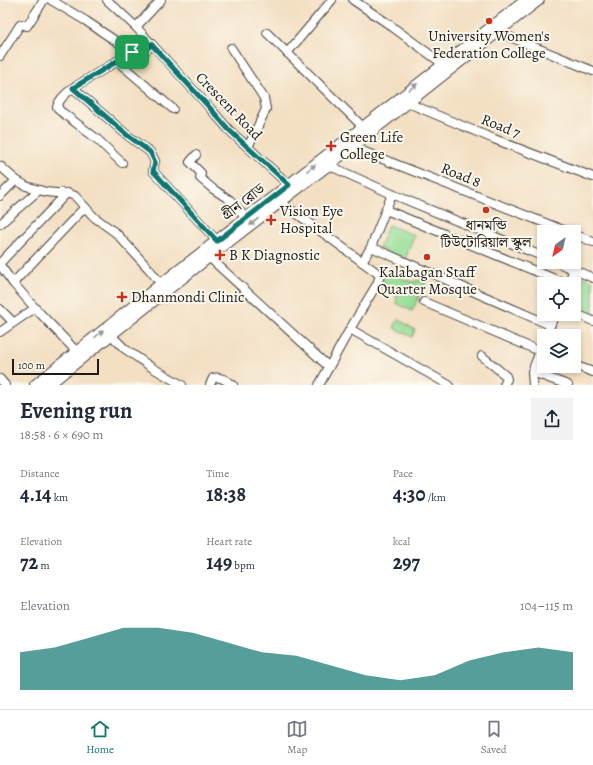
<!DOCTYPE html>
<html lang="en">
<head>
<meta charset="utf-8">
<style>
	body { margin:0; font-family:Alegreya,"Noto Serif Bengali",serif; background:#f2f2f3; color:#1f2937; height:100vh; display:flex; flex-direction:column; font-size:15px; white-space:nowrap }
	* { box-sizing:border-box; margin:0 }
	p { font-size:13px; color:#747a83 }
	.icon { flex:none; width:22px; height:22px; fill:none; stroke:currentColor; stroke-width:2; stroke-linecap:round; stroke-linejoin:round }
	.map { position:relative; height:385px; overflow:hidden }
	.details { display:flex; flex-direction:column; background:#fff; flex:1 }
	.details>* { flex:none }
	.needle { width:26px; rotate:214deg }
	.buttons { position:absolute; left:537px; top:225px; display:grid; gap:8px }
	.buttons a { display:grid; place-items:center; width:44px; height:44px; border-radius:0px; background:#fff; box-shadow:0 2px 6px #0003; font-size:20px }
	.scale { position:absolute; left:12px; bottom:10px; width:87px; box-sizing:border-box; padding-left:4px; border:2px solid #1c1c1c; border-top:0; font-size:11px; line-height:14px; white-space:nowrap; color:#1c1c1c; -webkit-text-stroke:3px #fbf7ec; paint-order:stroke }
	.pin { position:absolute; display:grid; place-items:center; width:34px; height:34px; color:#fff; margin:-17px; border-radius:8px; box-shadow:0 2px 6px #0006 }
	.round { display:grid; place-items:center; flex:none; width:42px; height:42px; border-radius:0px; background:#f2f2f3 }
	.overview { display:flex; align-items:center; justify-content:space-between; height:68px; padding:0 20px }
	h1 { font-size:22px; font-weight:700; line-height:30px }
	.stats { display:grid; grid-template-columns:repeat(3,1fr); gap:6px; height:68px; padding:4px 20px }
	.stats div { display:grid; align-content:center }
	.stats b { font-size:20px; font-weight:700 }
	.stats small { font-size:11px; font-weight:400 }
	.stats p { font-size:11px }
	.chart { height:112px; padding:8px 20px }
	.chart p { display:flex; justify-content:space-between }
	.chart svg { width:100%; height:72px; margin-top:4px; fill:#0f766e; opacity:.7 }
	.dock { display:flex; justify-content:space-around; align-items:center; height:56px; border-top:1px solid #e0e1e3; background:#fff; font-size:11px; color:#747a83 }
	.dock a { display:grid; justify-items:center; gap:2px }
	.dock .on { color:#0f766e }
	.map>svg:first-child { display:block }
	.green { fill:#98de97; stroke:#5a7d5a }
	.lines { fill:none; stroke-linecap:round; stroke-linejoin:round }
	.minor-casing { stroke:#3c3935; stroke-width:10 }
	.major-casing { stroke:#3c3935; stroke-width:12 }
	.minor { stroke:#fff; stroke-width:8 }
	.major { stroke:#fff; stroke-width:10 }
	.oneway { fill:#999 }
	.route-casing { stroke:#fff; stroke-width:8 }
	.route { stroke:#0f766e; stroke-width:5 }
	.poi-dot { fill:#c8321e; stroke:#fbf7ec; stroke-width:1.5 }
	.labels { text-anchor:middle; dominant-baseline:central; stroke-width:4; stroke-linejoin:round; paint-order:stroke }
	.poi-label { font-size:15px; fill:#1c1c1c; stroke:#fbf7ec; text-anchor:start }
	.street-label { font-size:15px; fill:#1c1c1c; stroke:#fbf7ec }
</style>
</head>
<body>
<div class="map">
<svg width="593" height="385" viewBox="0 0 593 385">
	<rect width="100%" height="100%" fill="#fbf7ec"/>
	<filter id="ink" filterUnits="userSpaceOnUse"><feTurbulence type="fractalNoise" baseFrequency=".025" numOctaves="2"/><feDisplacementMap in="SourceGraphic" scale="8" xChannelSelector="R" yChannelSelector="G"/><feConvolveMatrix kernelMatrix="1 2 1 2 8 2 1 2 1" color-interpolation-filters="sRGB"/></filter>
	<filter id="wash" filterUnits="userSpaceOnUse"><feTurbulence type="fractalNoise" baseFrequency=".012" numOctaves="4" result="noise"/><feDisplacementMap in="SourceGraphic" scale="16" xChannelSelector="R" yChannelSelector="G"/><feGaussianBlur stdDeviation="0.9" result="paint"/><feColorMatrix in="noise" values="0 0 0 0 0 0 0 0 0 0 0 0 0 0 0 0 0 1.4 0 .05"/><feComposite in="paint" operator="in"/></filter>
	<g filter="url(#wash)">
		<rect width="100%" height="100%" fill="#f3dfc2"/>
		<g class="green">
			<polygon points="388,225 414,235 405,260 379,248"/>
			<polygon points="386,271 411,282 427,279 412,311 396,303 397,299 396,298 397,292 382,283"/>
			<polygon points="579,275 593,281 593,317 574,309 574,287"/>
			<polygon points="398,319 415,330 412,337 394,328"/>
		</g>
	</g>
	<g filter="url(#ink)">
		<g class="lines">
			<g class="minor-casing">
				<g id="minor">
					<polyline points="51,0 86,21 132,52 139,55 143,54 151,45"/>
					<polyline points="107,0 136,27 210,108 229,130 289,185"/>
					<polyline points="353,0 387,23 443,64"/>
					<polyline points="136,27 161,0"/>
					<polyline points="498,32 593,71"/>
					<polyline points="267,33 363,127"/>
					<polyline points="231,48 264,98 266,109 248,147"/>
					<polyline points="287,53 332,0"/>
					<polyline points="0,56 20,25 22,24 27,26 44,0"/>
					<polyline points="117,61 173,109"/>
					<polyline points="73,88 127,135 150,152 155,161 153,171 217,241"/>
					<polyline points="404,101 408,103 494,139 593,177"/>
					<polyline points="349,144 352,147 568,232"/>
					<polyline points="196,155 190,162 201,173 200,178 213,189 230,200 246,218"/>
					<path d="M122,163L97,139L63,113L60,111L57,107C59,99 66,93 73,88L132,52"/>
					<polyline points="328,165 392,194 544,257"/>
					<polyline points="0,166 16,180 26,186 46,192 56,193 67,193 75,196 94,217 116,233 149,269 161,284"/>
					<polyline points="0,196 16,180"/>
					<polyline points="281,202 376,272 380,276 377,284 350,329 319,385"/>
					<polyline points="386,210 567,284"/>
					<polyline points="0,224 39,190"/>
					<polyline points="574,234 593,242"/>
					<polyline points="371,247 550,325"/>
					<polyline points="209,257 329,367"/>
					<polyline points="362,262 371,247 392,194"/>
					<polyline points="556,262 593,278"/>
					<polyline points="0,263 67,193"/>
					<polyline points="0,265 13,283"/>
					<polyline points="568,284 574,269"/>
					<polyline points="424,302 544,353"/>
					<polyline points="0,309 13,322"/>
					<polyline points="574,313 593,321"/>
					<polyline points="350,329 449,385"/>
					<polyline points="0,332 35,308"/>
					<polyline points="111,335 125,349 151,367 182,385"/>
					<polyline points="546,336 555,314"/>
					<polyline points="77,352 35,308 13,283 85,207"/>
					<polyline points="482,356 506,376 507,379 504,385"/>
					<polyline points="574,365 593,372"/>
					<polyline points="532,372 544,340"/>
					<polyline points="0,379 5,385"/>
					<path d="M210,385L213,378C221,376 227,381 233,385"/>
					<polyline points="533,385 532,372 568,385"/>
				</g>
			</g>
			<g class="major-casing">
				<g id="major">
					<polyline points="35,385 161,284 526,0"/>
					<polyline points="48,385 209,257 352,147 504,27 539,0"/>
				</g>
			</g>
			<use href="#minor" class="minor"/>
			<use href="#major" class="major"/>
		</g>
		<defs><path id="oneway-solid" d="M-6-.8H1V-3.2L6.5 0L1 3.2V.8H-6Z"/></defs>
		<g class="oneway">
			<use href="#oneway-solid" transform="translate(413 87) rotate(-38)"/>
			<use href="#oneway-solid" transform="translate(311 168) rotate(-38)"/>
			<use href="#oneway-solid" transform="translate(254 222) rotate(143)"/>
			<use href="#oneway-solid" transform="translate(99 334) rotate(-39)"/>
		</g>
	</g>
	<g class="lines" filter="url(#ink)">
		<g class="route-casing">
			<polygon id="route" points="151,44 210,108 229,130 289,185 217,241 153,171 155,162 150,152 127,135 73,88 132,52 139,55 143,54"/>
		</g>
		<use href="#route" class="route"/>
	</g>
	<g class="poi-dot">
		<circle cx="489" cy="21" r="4"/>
		<path d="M329 140h4v4h4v4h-4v4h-4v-4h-4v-4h4z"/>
		<circle cx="486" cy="210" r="4"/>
		<path d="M269 214h4v4h4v4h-4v4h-4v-4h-4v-4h4z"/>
		<path d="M218 249h4v4h4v4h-4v4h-4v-4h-4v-4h4z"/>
		<circle cx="427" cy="257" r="4"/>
		<path d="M120 291h4v4h4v4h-4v4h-4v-4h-4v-4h4z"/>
	</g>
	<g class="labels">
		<g class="poi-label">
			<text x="489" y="36" text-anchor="middle">University Women's<tspan x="489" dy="17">Federation College</tspan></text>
			<text x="340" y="137">Green Life<tspan x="340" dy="17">College</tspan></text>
			<text x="280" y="211">Vision Eye<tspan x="280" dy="17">Hospital</tspan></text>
			<text x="486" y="225" text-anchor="middle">ধানমন্ডি<tspan x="486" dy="17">টিউটোরিয়াল স্কুল</tspan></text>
			<text x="229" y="255">B K Diagnostic</text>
			<text x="427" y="272" text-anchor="middle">Kalabagan Staff<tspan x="427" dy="17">Quarter Mosque</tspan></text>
			<text x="131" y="297">Dhanmondi Clinic</text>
		</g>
		<g class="street-label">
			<text transform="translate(229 106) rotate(46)">Crescent Road</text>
			<text transform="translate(501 126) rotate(22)">Road 7</text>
			<text transform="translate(461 175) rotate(22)">Road 8</text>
			<text transform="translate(243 202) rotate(-38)">গ্রীন রোড</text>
		</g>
	</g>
</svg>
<div class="buttons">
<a><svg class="needle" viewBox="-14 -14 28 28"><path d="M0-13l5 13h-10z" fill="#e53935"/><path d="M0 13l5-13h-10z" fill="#747a83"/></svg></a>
<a><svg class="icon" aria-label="locate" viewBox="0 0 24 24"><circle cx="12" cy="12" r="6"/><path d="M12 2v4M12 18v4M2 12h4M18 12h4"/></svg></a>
<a><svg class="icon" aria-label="layers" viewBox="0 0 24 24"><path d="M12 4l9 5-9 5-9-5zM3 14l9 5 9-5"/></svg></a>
</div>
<div class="scale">100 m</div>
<div class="pin" style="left:132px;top:52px;background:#1e9e55"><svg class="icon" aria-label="arrive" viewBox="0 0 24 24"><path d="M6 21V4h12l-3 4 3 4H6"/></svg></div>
</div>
<section class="details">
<div class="overview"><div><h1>Evening run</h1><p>18:58 · 6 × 690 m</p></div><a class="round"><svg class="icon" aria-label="share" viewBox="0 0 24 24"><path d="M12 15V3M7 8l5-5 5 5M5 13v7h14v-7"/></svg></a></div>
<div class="stats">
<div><p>Distance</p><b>4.14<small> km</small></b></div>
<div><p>Time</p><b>18:38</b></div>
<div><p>Pace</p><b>4:30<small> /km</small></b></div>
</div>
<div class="stats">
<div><p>Elevation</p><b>72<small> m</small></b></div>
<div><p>Heart rate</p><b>149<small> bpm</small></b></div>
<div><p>kcal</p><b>297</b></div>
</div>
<div class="chart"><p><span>Elevation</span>104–115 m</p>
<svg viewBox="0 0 160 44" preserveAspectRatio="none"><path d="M0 44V21L10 18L20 12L30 6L40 6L50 9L60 15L70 21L80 23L90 29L100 35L110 38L120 35L130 26L140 21L150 18L160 21V44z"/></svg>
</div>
</section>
<nav class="dock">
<a class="on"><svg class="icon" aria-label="home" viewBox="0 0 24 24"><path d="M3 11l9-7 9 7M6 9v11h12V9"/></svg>Home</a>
<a><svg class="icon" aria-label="map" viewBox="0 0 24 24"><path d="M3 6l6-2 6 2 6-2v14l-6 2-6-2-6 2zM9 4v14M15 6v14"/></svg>Map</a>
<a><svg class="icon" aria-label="saved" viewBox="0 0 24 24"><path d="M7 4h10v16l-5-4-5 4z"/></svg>Saved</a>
</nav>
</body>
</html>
